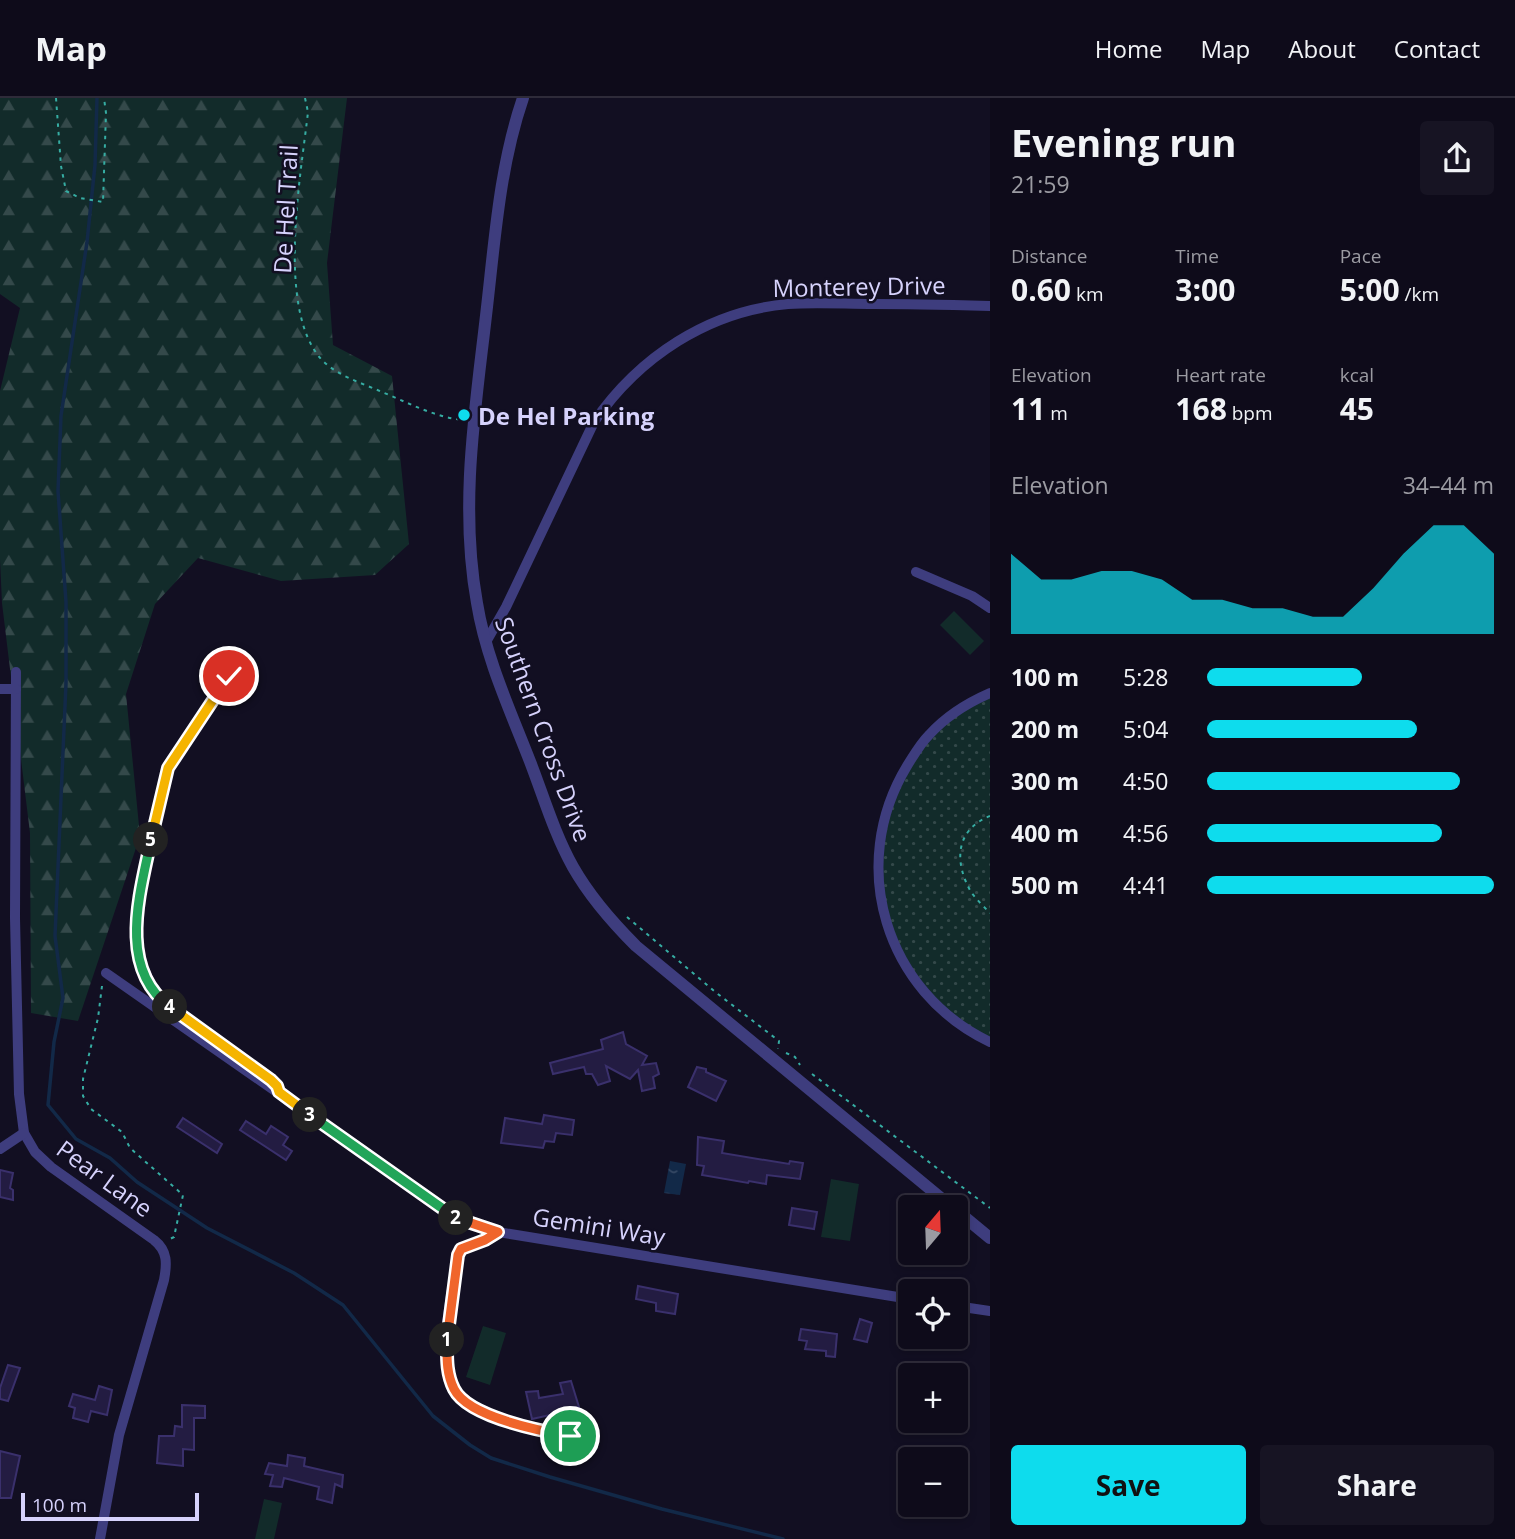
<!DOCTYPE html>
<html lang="en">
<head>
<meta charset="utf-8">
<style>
	body { margin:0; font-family:"Open Sans",sans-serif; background:#171423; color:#f1f3f6; height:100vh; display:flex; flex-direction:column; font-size:26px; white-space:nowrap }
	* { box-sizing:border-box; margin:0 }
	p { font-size:23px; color:#9b9ba2 }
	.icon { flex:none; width:38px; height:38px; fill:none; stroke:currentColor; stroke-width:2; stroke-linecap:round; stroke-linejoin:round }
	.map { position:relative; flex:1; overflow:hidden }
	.panel { display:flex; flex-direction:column; background:#0e0b1a; width:525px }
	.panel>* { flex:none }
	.needle { width:46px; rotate:19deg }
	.tools { position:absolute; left:898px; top:1097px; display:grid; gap:14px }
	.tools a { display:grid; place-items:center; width:70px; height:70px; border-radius:7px; background:#0e0b1a; box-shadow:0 4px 10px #0003,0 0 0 2px #2e2b39; font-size:35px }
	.scale { position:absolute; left:21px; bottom:18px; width:178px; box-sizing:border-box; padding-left:7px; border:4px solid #d6d2fc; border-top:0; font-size:19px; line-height:24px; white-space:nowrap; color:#d6d2fc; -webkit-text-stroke:5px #120f22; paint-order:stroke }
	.pin { position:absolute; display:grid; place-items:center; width:60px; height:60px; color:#fff; margin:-30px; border:4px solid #fff; border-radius:50%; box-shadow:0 2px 7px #0007 }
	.km { position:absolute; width:35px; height:35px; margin:-18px; border-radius:50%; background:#222; color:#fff; font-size:19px; line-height:35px; text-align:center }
	.round { display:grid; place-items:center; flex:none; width:74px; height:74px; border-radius:7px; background:#171423 }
	.summary { display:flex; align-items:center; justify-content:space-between; height:119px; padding:0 21px }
	h1 { font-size:38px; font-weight:700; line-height:52px }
	.metrics { display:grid; grid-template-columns:repeat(3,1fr); gap:10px; height:119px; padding:7px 21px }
	.metrics div { display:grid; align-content:center }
	.metrics b { font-size:30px; font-weight:700 }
	.metrics small { font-size:19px; font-weight:400 }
	.metrics p { font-size:19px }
	.chart { height:196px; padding:14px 21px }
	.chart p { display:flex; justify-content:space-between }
	.chart svg { width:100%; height:126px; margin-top:7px; fill:#0edced; opacity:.7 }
	.primary-button { display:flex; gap:14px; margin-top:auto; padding:14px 21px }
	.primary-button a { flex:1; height:80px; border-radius:7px; background:#0edced; color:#111; font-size:28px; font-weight:700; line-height:80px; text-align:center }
	.primary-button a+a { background:#171423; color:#f1f3f6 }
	ul { padding:0 21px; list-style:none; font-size:23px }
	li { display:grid; grid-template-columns:112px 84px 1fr; align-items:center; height:52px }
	li i { height:18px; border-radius:9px; background:#0edced }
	header { display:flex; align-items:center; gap:42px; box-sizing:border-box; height:98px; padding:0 35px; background:#0e0b1a; border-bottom:2px solid #2e2b39 }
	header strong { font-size:33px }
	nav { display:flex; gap:38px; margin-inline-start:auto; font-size:24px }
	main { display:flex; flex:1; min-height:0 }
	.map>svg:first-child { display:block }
	.grass { fill:#122b2a }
	.forest { fill:url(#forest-firs) }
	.park { fill:url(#park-dots) }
	.water { fill:url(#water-ripples) }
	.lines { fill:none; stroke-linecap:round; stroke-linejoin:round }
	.stream { stroke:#122948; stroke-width:3.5 }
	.building { fill:#231c42; stroke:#3a306c; stroke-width:2 }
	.path { stroke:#36ada3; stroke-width:2; stroke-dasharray:3.5 5; stroke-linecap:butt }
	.minor { stroke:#3e3d7e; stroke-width:10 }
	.tertiary { stroke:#3e3d7e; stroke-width:12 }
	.split-1-casing { stroke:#fff; stroke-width:14 }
	.split-2-casing { stroke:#fff; stroke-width:14 }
	.split-3-casing { stroke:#fff; stroke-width:14 }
	.split-4-casing { stroke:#fff; stroke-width:14 }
	.split-5-casing { stroke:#fff; stroke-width:14 }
	.split-6-casing { stroke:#fff; stroke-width:14 }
	.split-1 { stroke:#f0652b; stroke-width:9 }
	.split-2 { stroke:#f0652b; stroke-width:9 }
	.split-3 { stroke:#22a559; stroke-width:9 }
	.split-4 { stroke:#f5b400; stroke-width:9 }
	.split-5 { stroke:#22a559; stroke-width:9 }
	.split-6 { stroke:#f5b400; stroke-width:9 }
	.poi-dot { fill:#0edced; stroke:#120f22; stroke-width:2.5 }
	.labels { text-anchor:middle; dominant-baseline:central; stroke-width:5; stroke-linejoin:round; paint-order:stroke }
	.street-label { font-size:24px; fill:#d6d2fc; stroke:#120f22 }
	.poi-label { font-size:24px; font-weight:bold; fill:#d6d2fc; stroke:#120f22; text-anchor:start }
</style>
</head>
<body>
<header>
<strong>Map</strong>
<nav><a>Home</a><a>Map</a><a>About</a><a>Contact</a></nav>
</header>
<main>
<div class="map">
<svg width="990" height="1441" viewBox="0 0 990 1441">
	<defs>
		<pattern id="forest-firs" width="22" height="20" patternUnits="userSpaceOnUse" patternTransform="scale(1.75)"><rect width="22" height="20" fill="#122b2a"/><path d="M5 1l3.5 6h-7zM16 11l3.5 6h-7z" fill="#34494a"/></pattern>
		<pattern id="park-dots" width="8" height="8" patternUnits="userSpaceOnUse" patternTransform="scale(1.75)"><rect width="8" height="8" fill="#122b2a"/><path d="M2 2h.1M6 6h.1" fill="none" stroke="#34494a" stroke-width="1.8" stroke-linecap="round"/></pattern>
		<pattern id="water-ripples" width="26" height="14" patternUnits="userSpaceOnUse" patternTransform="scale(1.75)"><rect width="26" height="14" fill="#122948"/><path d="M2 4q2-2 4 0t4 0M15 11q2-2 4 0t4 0" fill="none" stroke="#344763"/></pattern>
	</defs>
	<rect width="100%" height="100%" fill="#120f22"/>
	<g class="grass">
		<polygon points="954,513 984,543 970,557 940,527"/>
		<polygon points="831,1081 859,1086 850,1143 821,1139"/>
		<polygon points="483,1228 506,1235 490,1287 466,1279"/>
		<polygon points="264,1401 282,1405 274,1441 255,1441"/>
	</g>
	<polygon class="forest" points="0,0 347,0 327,165 333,247 392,278 409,446 375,477 281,483 198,460 155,506 126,596 140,738 78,923 31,915 30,735 2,505 0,461 0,293 20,210 0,196"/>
	<polygon class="park" points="990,595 990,944 955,924 897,853 879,774 891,699 928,638"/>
	<polygon class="water" points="670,1063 686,1066 680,1097 664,1095"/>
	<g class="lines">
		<polyline class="stream" points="97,0 95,67 87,144 61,318 58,393 66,504 66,585 55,838 63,900 54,944 48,1007 76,1041 110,1060 137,1084 207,1130 294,1175 343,1207 433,1318 470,1347 491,1360 550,1379 662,1411 783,1441"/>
	</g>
	<g class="building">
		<polygon points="623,934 626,946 647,958 642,967 656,965 659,976 653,979 655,990 642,993 638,972 630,981 606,968 610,983 598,987 592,976 586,976 584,969 553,976 550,965 603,951 601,942"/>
		<polygon points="697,969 706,971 706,974 726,983 716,1003 688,989"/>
		<polygon points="544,1017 574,1022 572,1037 556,1035 554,1044 545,1043 543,1050 501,1045 505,1020 542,1026"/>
		<polygon points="183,1020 222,1046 217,1055 177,1029"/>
		<polygon points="246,1023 266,1036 271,1028 288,1039 283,1047 292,1053 286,1062 240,1032"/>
		<polygon points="698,1039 724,1043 722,1055 789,1066 790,1063 803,1065 800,1081 767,1077 766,1086 749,1083 748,1085 702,1077 704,1068 697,1067"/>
		<polygon points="0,1072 13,1075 10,1090 13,1092 13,1102 0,1099"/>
		<polygon points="792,1110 817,1114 814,1131 789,1127"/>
		<polygon points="638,1188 678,1196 675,1216 656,1213 656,1205 636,1201"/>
		<polygon points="860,1221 872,1225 867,1244 854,1241"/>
		<polygon points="801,1231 837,1236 835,1259 826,1258 826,1253 805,1251 807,1243 799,1242"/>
		<polygon points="8,1267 20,1270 8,1303 0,1301 0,1290"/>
		<polygon points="571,1283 579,1309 572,1309 575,1325 560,1327 559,1315 532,1321 526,1294 538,1293 539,1300 563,1296 560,1285"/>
		<polygon points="99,1288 112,1292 107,1317 91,1313 88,1324 73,1320 75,1310 69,1308 73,1296 95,1302"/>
		<polygon points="182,1307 205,1308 205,1320 194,1320 194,1352 183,1351 183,1368 157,1365 159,1338 174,1338 175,1328 182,1329"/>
		<polygon points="0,1353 20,1358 11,1400 0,1400"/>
		<polygon points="288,1357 305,1360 304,1368 343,1377 342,1389 335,1386 332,1405 317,1401 319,1389 284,1380 282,1389 270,1388 273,1377 265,1376 269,1365 287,1368"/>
	</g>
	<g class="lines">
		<g class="path">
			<polyline points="56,0 61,68 66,93 80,100 103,104 106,15 104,0"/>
			<path d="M305,0L308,14C301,77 276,210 321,261C337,278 362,285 382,294C409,305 434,319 463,322"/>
			<path d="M990,718C955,732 954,764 971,794C976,801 984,809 990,815"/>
			<polyline points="627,819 714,893 779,943 778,951"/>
			<polyline points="102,888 98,920 83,981 83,998 91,1011 122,1034 130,1050 183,1097 174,1139 170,1141"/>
			<polyline points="786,955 795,959 800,967"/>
			<polyline points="812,976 990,1110"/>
		</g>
		<g class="minor">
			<polyline points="916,474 972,498 990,510"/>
			<path d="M486,544L506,509L594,324C639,259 708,213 788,206C816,204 845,206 873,206C912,206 951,207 990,208"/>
			<path d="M16,574L15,820L19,996L24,1035L35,1054L51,1069L154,1142C168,1153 167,1166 164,1182L119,1337L100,1441"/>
			<polyline points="0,591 16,591"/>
			<path d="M990,595C967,605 946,618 929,637C920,646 914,657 907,668C847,767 885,894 990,944"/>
			<polyline points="106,875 460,1122 498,1134 910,1201"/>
			<polyline points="224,948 165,905 154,894 140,862 137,830 140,789 168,670 229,578"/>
			<polyline points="0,1051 24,1035"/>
			<path d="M498,1134L485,1142L461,1151L458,1157C453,1190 432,1273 460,1299C464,1303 472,1306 478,1310C511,1327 534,1332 570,1338"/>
			<polyline points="956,1208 990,1213"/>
		</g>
		<g class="tertiary">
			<path d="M523,0C500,67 495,139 487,209C476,307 459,406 477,505C486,561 511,614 531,666C544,700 555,737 573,769C590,799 612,824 636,848L953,1110"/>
			<polyline points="956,1112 990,1140"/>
		</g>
	</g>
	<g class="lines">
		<g class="split-1-casing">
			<path id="split-1" d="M447,1242C447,1259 446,1275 454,1291C468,1319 541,1333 570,1338"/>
		</g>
		<g class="split-2-casing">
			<polyline id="split-2" points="447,1242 458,1157 461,1151 485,1142 498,1134 456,1120"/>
		</g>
		<g class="split-3-casing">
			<polyline id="split-3" points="310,1017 456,1120"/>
		</g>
		<g class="split-4-casing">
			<polyline id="split-4" points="170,909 271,982 277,988 279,994 310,1017"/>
		</g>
		<g class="split-5-casing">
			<path id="split-5" d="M151,742C140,795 117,870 170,909"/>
		</g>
		<g class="split-6-casing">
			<polyline id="split-6" points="151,742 168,670 229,578"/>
		</g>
		<use href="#split-1" class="split-1"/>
		<use href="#split-2" class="split-2"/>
		<use href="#split-3" class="split-3"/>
		<use href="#split-4" class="split-4"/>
		<use href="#split-5" class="split-5"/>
		<use href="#split-6" class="split-6"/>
	</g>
	<circle class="poi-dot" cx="464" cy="317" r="7"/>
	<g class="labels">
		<g class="street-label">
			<text transform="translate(285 111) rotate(-87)">De Hel Trail</text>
			<text transform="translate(859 188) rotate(-1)">Monterey Drive</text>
			<text transform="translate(544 631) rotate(70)">Southern Cross Drive</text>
			<text transform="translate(105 1080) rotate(36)">Pear Lane</text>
			<text transform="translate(599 1128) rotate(9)">Gemini Way</text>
		</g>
		<g class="poi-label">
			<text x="478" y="317">De Hel Parking</text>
		</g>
	</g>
</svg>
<div class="tools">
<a><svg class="needle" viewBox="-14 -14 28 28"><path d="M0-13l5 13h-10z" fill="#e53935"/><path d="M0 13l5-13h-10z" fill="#9b9ba2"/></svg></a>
<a><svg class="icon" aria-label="locate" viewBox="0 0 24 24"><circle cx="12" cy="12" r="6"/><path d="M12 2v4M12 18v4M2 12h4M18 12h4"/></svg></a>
<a>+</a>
<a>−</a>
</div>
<div class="scale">100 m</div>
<div class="pin" style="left:570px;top:1338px;background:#1e9e55"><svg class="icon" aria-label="arrive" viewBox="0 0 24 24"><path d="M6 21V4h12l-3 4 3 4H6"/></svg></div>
<div class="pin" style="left:229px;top:578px;background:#d93025"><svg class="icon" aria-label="check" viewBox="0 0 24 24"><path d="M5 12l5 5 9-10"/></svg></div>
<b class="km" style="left:447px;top:1242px">1</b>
<b class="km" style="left:456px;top:1120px">2</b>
<b class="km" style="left:310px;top:1017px">3</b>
<b class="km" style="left:170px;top:909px">4</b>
<b class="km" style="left:151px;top:742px">5</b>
</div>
<section class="panel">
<div class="summary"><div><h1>Evening run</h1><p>21:59</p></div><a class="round"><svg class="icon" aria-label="share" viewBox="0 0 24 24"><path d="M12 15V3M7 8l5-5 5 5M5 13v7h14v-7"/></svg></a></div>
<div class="metrics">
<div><p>Distance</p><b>0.60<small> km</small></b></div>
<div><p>Time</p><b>3:00</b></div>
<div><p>Pace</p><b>5:00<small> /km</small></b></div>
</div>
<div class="metrics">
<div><p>Elevation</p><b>11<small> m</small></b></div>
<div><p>Heart rate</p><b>168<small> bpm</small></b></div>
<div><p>kcal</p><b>45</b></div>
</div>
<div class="chart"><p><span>Elevation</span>34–44 m</p>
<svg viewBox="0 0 160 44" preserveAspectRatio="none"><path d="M0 44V16L10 25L20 25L30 22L40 22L50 25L60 32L70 32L80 35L90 35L100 38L110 38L120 28L130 16L140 6L150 6L160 16V44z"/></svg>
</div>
<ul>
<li><b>100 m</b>5:28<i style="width:54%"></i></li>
<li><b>200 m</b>5:04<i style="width:73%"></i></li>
<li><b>300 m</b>4:50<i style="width:88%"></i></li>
<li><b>400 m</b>4:56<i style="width:82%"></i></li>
<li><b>500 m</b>4:41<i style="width:100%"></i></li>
</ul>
<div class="primary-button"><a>Save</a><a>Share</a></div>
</section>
</main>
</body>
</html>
